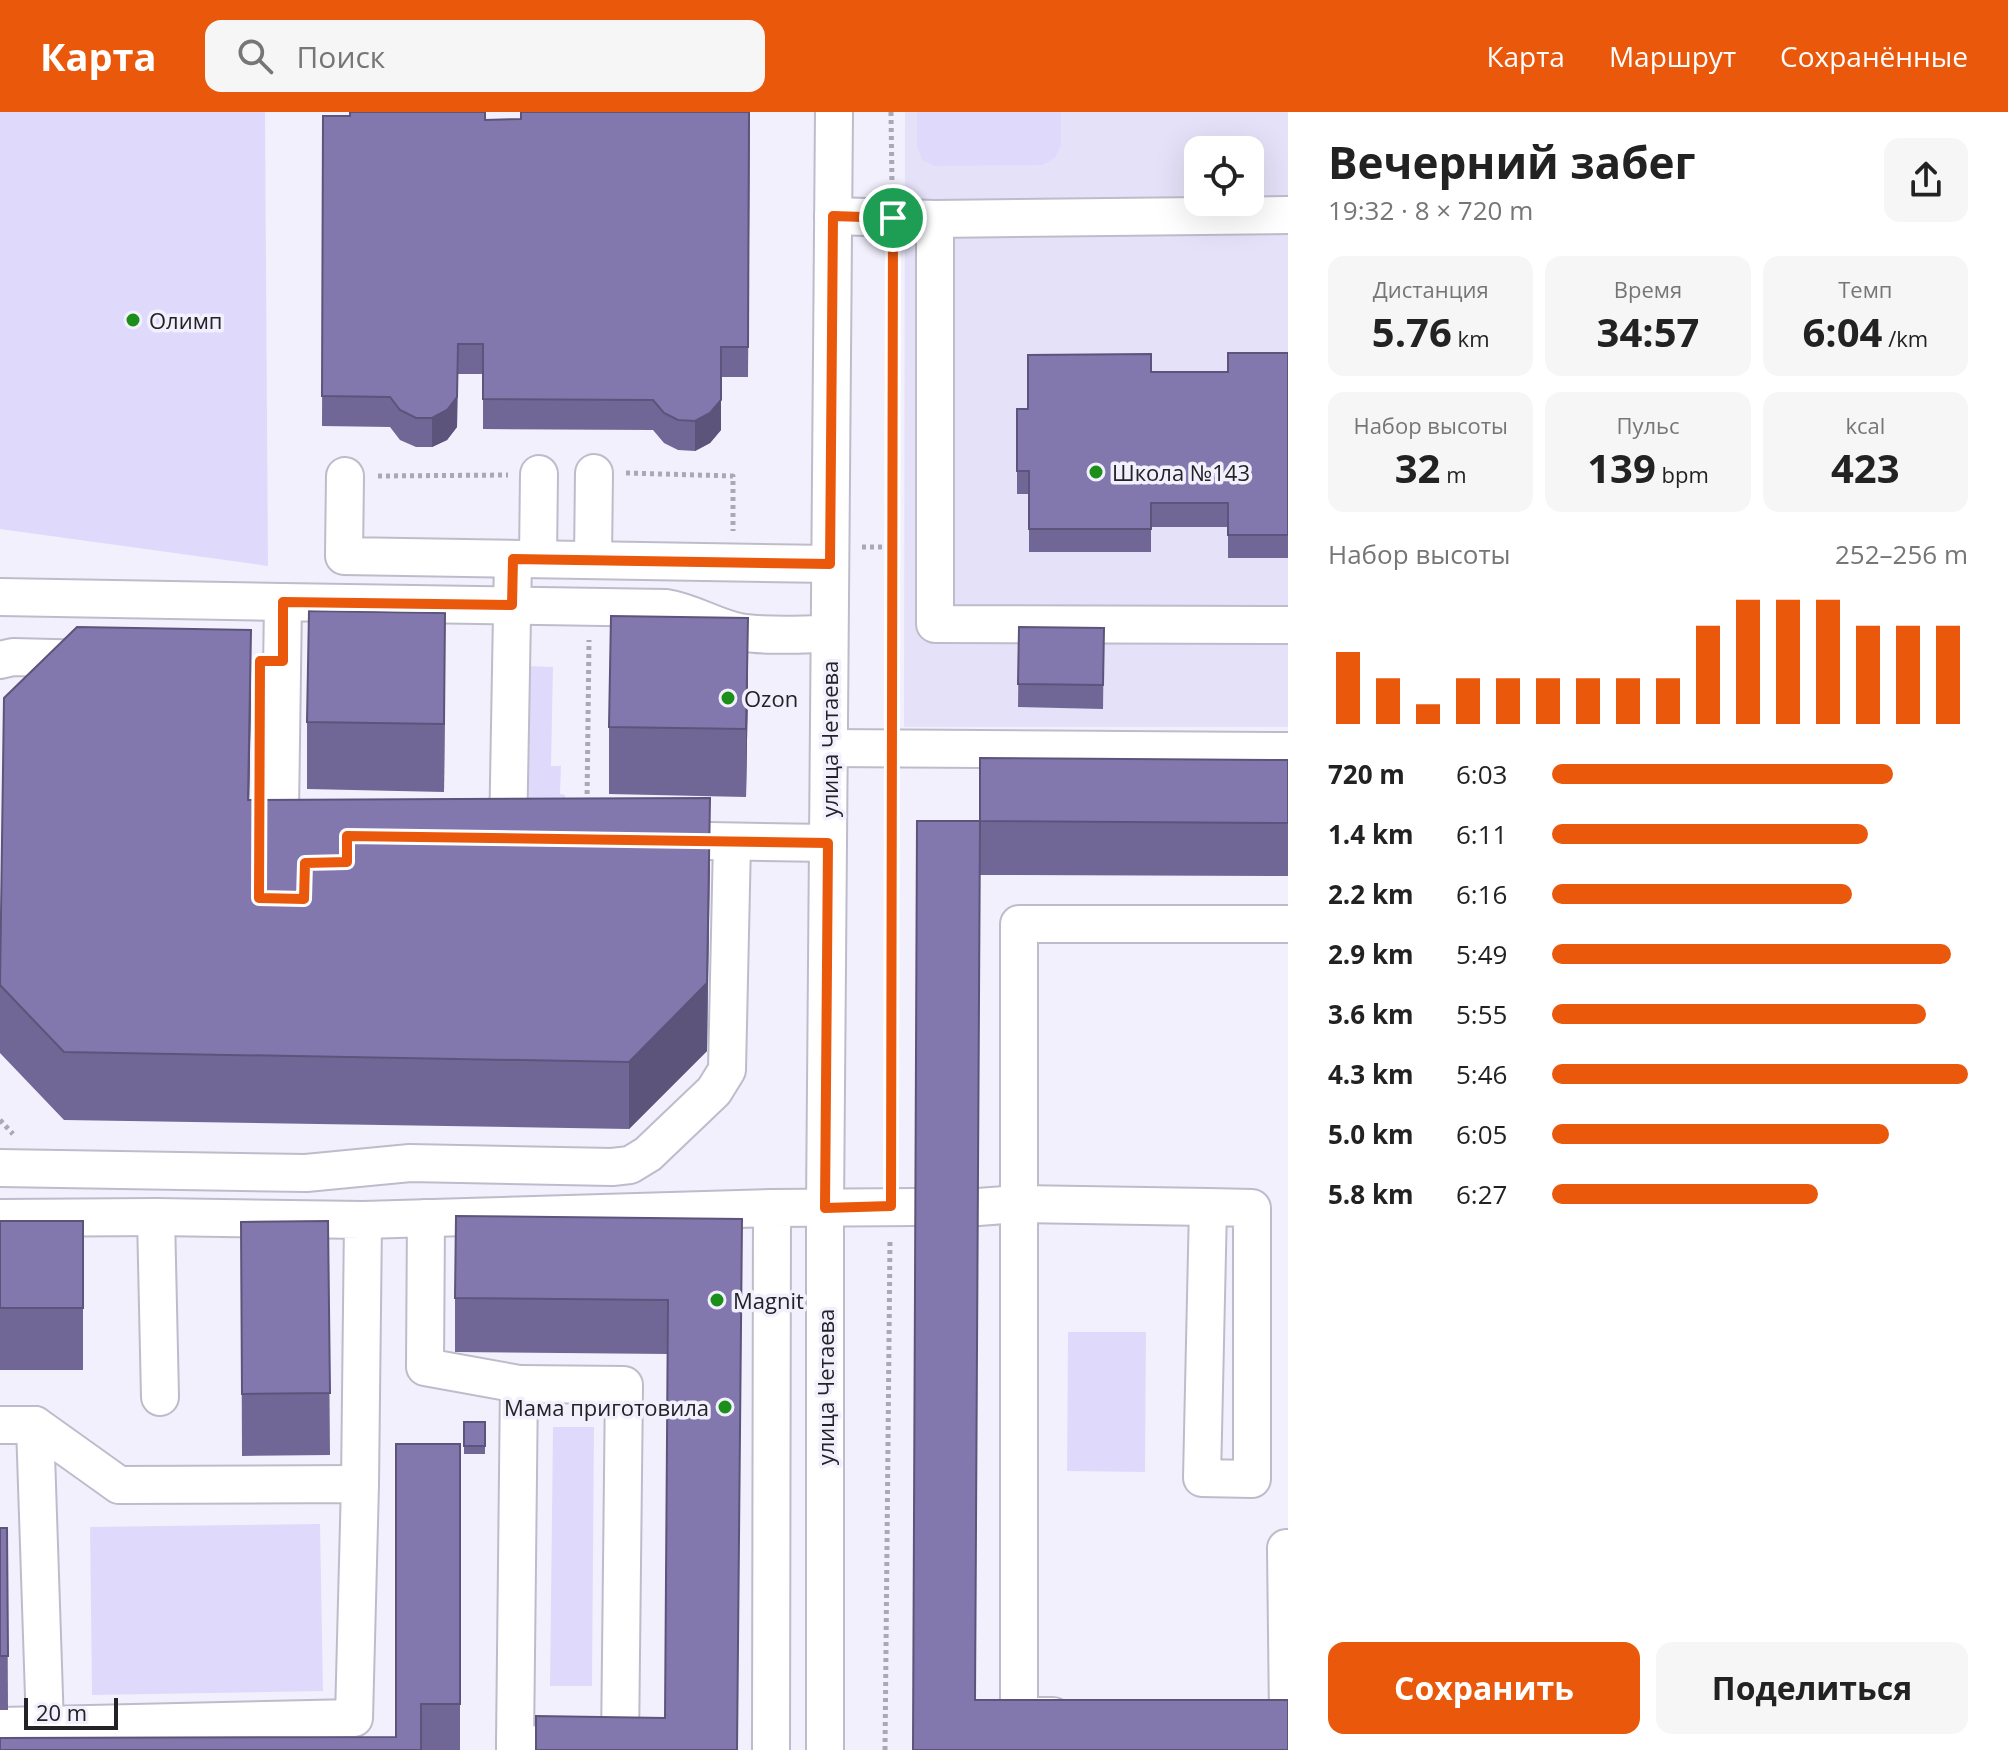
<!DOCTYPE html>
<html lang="ru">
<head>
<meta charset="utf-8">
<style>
	body { margin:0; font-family:"Open Sans",sans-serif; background:#f6f6f6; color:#222; height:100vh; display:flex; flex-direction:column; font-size:30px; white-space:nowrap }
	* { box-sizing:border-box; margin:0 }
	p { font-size:26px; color:#767676 }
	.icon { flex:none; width:44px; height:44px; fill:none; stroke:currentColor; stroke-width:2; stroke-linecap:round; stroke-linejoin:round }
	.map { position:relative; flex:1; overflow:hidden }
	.panel { display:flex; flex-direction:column; background:#fff; width:720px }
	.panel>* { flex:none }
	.controls { position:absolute; left:1184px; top:24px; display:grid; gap:16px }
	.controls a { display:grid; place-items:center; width:80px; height:80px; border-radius:16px; background:#fff; box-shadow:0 8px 32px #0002; font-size:40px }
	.scale { position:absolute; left:24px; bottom:20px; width:94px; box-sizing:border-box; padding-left:8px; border:4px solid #232227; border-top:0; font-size:22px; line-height:28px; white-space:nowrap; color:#232227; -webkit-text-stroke:6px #f2f0fd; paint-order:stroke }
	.pin { position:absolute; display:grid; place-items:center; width:68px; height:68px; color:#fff; margin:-34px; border:4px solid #fff; border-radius:50%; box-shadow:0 2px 8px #0007 }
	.round { display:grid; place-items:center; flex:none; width:84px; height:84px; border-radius:16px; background:#f6f6f6 }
	.summary { display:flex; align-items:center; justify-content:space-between; height:136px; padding:0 40px }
	h1 { font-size:44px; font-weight:700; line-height:60px }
	.figures { display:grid; grid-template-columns:repeat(3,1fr); gap:12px; height:136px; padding:8px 40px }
	.figures div { display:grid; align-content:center; border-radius:16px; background:#f6f6f6; text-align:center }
	.figures b { font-size:40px; font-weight:700 }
	.figures small { font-size:22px; font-weight:400 }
	.figures p { font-size:22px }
	.chart { height:224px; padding:16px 40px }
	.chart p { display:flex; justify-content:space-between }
	.chart svg { width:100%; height:144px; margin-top:8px; stroke:#ea580c; stroke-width:6 }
	.primary-button { display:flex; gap:16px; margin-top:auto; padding:16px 40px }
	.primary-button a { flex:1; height:92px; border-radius:16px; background:#ea580c; color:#fff; font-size:32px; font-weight:700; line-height:92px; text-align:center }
	.primary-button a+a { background:#f6f6f6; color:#222 }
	ul { padding:0 40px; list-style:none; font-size:26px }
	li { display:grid; grid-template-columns:128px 96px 1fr; align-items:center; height:60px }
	li i { height:20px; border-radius:10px; background:#ea580c }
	header { display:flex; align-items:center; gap:48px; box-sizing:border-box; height:112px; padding:0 40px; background:#ea580c; color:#fff }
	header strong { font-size:38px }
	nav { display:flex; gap:44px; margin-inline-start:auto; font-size:28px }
	.search { width:560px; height:72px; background:#f6f6f6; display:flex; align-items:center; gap:20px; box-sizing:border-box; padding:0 28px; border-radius:16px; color:#767676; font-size:30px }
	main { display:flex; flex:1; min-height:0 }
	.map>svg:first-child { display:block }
	.built { fill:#e5e1f8; fill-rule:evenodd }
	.green { fill:#dfdafb }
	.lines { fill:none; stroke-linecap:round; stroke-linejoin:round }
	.minor-casing { stroke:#bebccb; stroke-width:40 }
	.path { stroke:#aaa9b3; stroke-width:5; stroke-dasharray:4 4; stroke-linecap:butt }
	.minor { stroke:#fff; stroke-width:36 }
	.wall { fill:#716796 }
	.shaded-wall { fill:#5c547a }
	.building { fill:#8378ae; stroke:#5c547a; stroke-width:2 }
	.route-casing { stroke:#fff; stroke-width:16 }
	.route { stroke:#ea580c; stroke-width:10 }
	.poi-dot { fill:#1b8f1a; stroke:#f2f0fd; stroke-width:3 }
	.labels { text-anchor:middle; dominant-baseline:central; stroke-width:7; stroke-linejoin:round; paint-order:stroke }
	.poi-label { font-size:22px; fill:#232227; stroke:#f2f0fd; text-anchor:start }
	.street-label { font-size:22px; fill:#232227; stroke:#f2f0fd }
</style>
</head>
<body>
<header>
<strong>Карта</strong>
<div class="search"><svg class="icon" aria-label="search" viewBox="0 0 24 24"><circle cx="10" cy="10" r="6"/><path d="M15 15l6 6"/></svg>Поиск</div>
<nav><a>Карта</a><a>Маршрут</a><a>Сохранённые</a></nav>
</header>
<main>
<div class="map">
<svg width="1288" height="1638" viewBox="0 0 1288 1638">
	<rect width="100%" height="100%" fill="#f2f0fd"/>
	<path class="built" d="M905,0H1288V615H904ZM1198,38H1250V90H1198Z"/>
	<g class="green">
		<polygon points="0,0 265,0 268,454 0,417"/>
		<polygon points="917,0 1061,0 1061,33 1055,46 1042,53 935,54 922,48 917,34"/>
		<polygon points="525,554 553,555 551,654 561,654 560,682 565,683 564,702 527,702 528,685 523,684"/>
		<polygon points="1068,1220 1146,1220 1145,1360 1067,1359"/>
		<polygon points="553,1315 594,1315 592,1574 550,1574"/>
		<polygon points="320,1412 323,1579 92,1583 90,1415"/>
	</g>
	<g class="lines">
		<g class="minor-casing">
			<g id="minor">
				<polyline points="833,104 935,107 1288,103"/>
				<polyline points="935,107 935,512 1288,513"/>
				<polyline points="345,364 344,444 830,452"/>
				<polyline points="538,446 539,362"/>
				<polyline points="593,447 594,361"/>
				<polyline points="0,485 283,490"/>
				<polyline points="0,548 13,545 93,547"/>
				<polyline points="829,636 1288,639"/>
				<path d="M302,722L286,715L280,699L283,490L666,496C692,500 714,515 739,520C768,525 800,522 829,522"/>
				<polyline points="497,726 508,726 513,447"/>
				<polyline points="709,729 828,731"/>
				<polyline points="0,1056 306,1061 410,1051 612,1055 630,1053 648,1042 714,979 727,958 732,730"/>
				<polyline points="978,1095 1019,1092 1208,1095 1202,1366 1252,1367 1252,1096 1208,1095"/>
				<polyline points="156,1105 160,1285"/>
				<polyline points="0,1106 156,1105 363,1108 360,1372"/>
				<polyline points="426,1106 425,1255 519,1272"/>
				<polyline points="363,1108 772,1096"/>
				<polyline points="0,1313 35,1313 119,1373 360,1372 354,1606 0,1614"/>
				<polyline points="35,1313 45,1614"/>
				<polyline points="1286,1436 1288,1605"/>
				<polyline points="1053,1604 1019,1604 1019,812 1288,812"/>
				<polyline points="515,1632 620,1633 624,1273 519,1272 515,1632 515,1638"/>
				<polyline points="771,1638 772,1096 915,1095"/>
				<polyline points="825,1638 825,1096 834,0"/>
			</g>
		</g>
		<g class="path">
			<polyline points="891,0 892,73"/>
			<polyline points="626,361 733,364 733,419"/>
			<polyline points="378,364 508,363"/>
			<polyline points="862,435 893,435"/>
			<polyline points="892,605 893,139"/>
			<polyline points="587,690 589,528"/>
			<polyline points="0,1008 13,1022"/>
			<polyline points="891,1065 891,667"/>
			<polyline points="885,1638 890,1127"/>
		</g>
		<use href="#minor" class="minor"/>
	</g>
	<g class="wall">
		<polygon points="750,0 748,265 721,265 721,318 710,331 695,339 678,338 664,331 653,318 483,317 483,262 458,262 457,315 447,328 432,335 416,335 400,328 390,315 322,314 323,4 486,8"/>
		<polygon points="1288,241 1288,446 1228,446 1228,415 1151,415 1151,440 1029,440 1029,382 1017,382 1017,297 1028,297 1151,260 1228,260"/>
		<polygon points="1019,515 1104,516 1103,597 1018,595"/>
		<polygon points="445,568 444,680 307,677 307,610"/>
		<polygon points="748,573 746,685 609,682 609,615"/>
		<polygon points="251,585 249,688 710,753 707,939 629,1017 64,1008 0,941 0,845"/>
		<polygon points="980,646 1288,648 1288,764 980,763"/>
		<polygon points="742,1107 665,1606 668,1242 455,1240 455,1186"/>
		<rect x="0" y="1109" width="83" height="149"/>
		<polygon points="328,1109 330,1343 242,1344 241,1110"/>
		<rect x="464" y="1310" width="21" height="32"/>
		<polygon points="460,1332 460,1638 0,1638 396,1625"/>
		<polygon points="0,1416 7,1416 8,1598 0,1598"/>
	</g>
	<g class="shaded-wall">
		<polygon points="458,232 457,315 447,328 432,335 432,306"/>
		<polygon points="721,288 721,318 710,331 695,339 695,309"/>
		<polygon points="445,501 445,568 444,680 444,612"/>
		<polygon points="748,506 748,573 746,685 746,617"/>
		<polygon points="251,518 251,585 248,755 248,688"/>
		<polygon points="710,686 707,939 629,1017 629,950"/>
	</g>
	<g class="building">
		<polygon points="350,0 485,0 485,8 521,7 521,0 749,0 748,235 721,235 721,288 710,301 695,309 678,308 664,301 653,288 483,287 483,232 458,232 457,285 447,298 432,306 416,306 400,298 390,285 322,284 323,4 350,4"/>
		<polygon points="1228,241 1288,241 1288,423 1228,423 1228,391 1151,391 1151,417 1029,417 1029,359 1017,359 1017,297 1028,297 1028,243 1151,242 1151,260 1228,260"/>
		<polygon points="309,499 445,501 444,612 307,610"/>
		<polygon points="611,504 748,506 746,617 609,615"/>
		<polygon points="77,515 251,518 248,688 710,686 707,871 629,950 64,940 0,873 4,586"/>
		<polygon points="1019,515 1104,516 1103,573 1018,572"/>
		<polygon points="980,646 1288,648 1288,711 980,709"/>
		<polygon points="917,709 980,709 975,1588 1288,1588 1288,1638 913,1638"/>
		<polygon points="456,1104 742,1107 737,1638 536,1638 536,1604 665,1606 668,1188 455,1186"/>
		<rect x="0" y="1109" width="83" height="87"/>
		<polygon points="328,1109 330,1281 242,1282 241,1110"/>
		<rect x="464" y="1310" width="21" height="24"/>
		<polygon points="396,1332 460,1332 460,1592 421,1592 421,1638 0,1638 0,1626 396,1625"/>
		<polygon points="0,1416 7,1416 8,1544 0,1544"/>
	</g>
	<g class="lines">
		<g class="route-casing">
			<polygon id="route" points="833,104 893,106 891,1094 825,1096 828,731 347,724 347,750 305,751 304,787 259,786 260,549 283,549 283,490 512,493 513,447 830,452"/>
		</g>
		<use href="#route" class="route"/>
	</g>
	<g class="poi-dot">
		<circle cx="133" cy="208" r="8"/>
		<circle cx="1096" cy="360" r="8"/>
		<circle cx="728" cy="586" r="8"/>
		<circle cx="717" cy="1188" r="8"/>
		<circle cx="725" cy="1295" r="8"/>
	</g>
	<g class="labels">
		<g class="poi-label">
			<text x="149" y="208">Олимп</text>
			<text x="1112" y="360">Школа №143</text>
			<text x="744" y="586">Ozon</text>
			<text x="733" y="1188">Magnit</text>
			<text x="709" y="1295" text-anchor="end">Мама приготовила</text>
		</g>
		<g class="street-label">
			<text transform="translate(829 627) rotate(-90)">улица Четаева</text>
			<text transform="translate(825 1275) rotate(-90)">улица Четаева</text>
		</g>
	</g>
</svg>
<div class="controls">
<a><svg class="icon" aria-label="locate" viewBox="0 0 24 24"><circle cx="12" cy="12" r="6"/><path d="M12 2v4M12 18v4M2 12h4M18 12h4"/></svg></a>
</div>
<div class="scale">20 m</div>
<div class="pin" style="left:893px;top:106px;background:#1e9e55"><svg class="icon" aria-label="arrive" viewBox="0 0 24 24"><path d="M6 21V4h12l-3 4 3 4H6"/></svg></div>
</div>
<section class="panel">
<div class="summary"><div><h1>Вечерний забег</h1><p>19:32 · 8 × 720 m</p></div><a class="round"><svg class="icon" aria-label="share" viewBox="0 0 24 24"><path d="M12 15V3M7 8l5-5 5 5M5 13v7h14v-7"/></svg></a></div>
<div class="figures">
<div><p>Дистанция</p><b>5.76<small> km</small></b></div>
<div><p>Время</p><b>34:57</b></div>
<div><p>Темп</p><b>6:04<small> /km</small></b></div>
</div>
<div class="figures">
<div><p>Набор высоты</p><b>32<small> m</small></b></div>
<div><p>Пульс</p><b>139<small> bpm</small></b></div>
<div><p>kcal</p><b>423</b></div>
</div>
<div class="chart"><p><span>Набор высоты</span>252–256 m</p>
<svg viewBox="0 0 160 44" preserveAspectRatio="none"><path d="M5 44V22M15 44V30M25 44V38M35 44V30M45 44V30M55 44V30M65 44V30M75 44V30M85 44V30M95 44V14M105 44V6M115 44V6M125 44V6M135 44V14M145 44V14M155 44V14"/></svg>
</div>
<ul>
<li><b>720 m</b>6:03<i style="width:82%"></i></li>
<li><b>1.4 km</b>6:11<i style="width:76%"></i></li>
<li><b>2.2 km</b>6:16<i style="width:72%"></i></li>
<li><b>2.9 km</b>5:49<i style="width:96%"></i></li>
<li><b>3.6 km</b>5:55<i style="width:90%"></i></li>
<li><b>4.3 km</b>5:46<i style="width:100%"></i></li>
<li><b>5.0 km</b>6:05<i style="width:81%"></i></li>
<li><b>5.8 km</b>6:27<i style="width:64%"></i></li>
</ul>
<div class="primary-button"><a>Сохранить</a><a>Поделиться</a></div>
</section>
</main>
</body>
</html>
